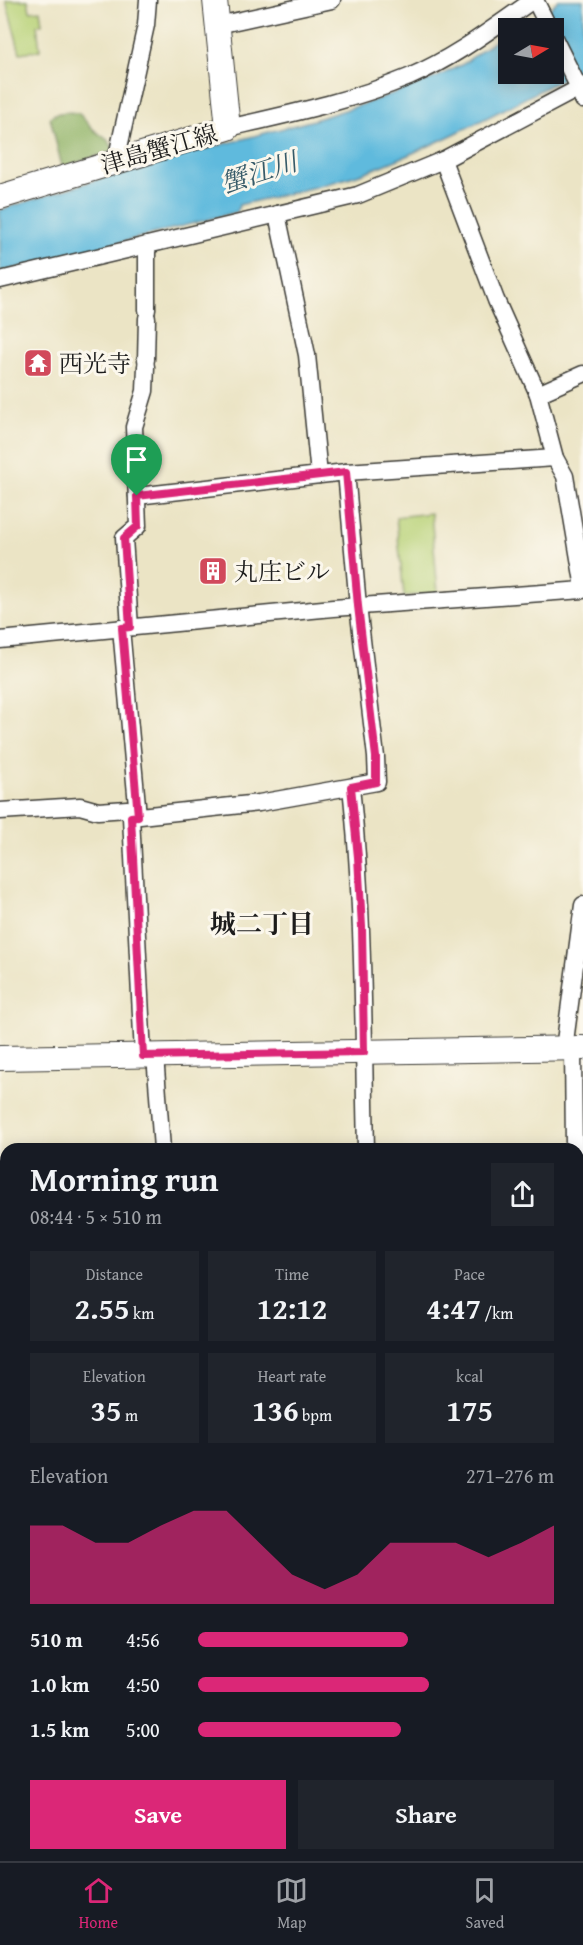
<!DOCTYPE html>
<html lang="en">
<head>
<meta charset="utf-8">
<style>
	body { margin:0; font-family:"Gentium Book Plus","Noto Serif JP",serif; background:#20242c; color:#f1f3f6; height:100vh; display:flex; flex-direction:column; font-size:22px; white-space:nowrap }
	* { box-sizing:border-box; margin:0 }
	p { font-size:20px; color:#9ea1a6 }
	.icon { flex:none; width:33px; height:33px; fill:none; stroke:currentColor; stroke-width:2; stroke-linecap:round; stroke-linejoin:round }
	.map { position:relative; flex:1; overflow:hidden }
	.details { position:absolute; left:0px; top:1143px; width:584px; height:718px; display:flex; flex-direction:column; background:#171b24; border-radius:18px 18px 0 0; box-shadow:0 3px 15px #0003 }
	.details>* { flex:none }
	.needle { width:39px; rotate:80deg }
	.buttons { position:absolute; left:498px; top:18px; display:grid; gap:12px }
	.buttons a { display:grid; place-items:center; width:66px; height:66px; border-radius:0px; background:#171b24; box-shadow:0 3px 15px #0003; font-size:30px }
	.pin { position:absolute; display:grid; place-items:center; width:51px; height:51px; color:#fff; margin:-62px -26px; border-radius:50% 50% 50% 0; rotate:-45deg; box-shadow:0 0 6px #0007 }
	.pin .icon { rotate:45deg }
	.round { display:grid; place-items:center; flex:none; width:63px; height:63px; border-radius:0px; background:#20242c }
	.headline { display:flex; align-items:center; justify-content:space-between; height:102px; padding:0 30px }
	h1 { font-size:33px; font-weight:700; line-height:45px }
	.figures { display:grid; grid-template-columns:repeat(3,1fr); gap:9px; height:102px; padding:6px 30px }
	.figures div { display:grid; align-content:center; border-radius:0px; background:#20242c; text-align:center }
	.figures b { font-size:30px; font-weight:700 }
	.figures small { font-size:16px; font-weight:400 }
	.figures p { font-size:16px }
	.chart { height:168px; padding:12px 30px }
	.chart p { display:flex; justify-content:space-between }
	.chart svg { width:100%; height:108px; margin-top:6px; fill:#db2777; opacity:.7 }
	.action { display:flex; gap:12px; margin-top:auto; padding:12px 30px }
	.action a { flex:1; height:69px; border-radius:0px; background:#db2777; color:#fff; font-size:24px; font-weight:700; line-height:69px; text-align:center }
	.action a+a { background:#20242c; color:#f1f3f6 }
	ul { padding:0 30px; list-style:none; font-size:20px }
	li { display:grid; grid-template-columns:96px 72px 1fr; align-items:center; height:45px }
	li i { height:15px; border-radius:8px; background:#db2777 }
	.menu { display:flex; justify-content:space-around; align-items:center; height:84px; border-top:2px solid #363941; background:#171b24; font-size:16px; color:#9ea1a6 }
	.menu a { display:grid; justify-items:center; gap:3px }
	.menu .active { color:#db2777 }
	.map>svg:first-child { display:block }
	.green { fill:#b8d277; stroke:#6a774a; stroke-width:1.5 }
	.forest { fill:#92b468; stroke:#576842; stroke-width:1.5 }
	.water { fill:#5fbadd; stroke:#3e6b7c; stroke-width:1.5 }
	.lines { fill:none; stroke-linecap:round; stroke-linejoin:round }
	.minor-casing { stroke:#3b3a35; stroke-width:19 }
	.secondary-casing { stroke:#3b3a35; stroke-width:26 }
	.minor { stroke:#fff; stroke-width:16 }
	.secondary { stroke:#fff; stroke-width:24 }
	.route-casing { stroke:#fff; stroke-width:12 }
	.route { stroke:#db2777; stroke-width:8 }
	.labels { text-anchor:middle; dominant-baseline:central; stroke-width:6; stroke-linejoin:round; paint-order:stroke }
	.street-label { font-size:24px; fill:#1c1c1c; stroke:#fbf7ec }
	.poi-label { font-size:24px; fill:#1c1c1c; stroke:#fbf7ec; text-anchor:start }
	.water-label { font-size:26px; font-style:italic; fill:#375b69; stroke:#fbf7ec }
	.neighbourhood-label { font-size:26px; font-weight:bold; fill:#1c1c1c; stroke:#fbf7ec }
</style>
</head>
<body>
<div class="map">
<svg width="583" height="1861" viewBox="0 0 583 1861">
	<rect width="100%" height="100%" fill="#fbf7ec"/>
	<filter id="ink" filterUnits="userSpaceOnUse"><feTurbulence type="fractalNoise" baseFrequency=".0167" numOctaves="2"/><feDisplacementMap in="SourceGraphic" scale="12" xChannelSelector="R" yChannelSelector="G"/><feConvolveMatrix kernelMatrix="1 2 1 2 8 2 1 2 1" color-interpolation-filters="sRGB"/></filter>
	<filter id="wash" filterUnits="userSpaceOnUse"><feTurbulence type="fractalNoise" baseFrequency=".008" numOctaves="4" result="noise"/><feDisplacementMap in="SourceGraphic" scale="24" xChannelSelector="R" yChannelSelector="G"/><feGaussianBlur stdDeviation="1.35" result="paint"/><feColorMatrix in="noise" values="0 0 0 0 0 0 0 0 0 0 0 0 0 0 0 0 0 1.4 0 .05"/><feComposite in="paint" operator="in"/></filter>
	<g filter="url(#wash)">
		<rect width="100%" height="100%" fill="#ebe4c5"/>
		<g class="green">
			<polygon points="6,0 28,0 30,11 40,10 42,24 37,25 40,50 20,53"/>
			<polygon points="431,513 438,593 404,596 396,517"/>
		</g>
		<path class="forest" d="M66,112L78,113C84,118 88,124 93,129C101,137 112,139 113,151L62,167L50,117L55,114Z"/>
		<path class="water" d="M558,0H583V68C511,105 440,145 363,173C323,187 280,195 239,205L237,212L76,254L0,272V210L134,168L314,120L367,103L437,77L463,64L508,31V74H554V28H511L522,21L526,24L548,11Z"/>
	</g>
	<g filter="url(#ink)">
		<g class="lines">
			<g class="minor-casing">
				<g id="minor">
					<polyline points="535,0 549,28"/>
					<polyline points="218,25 332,0"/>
					<polyline points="554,38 579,88 583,100"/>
					<path d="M228,128C289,114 351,101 409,77C454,58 493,28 533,0"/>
					<polyline points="443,160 496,300 538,394 555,458 565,476 583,582"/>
					<polyline points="116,161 146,25 148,0"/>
					<polyline points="277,214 307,355 319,475"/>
					<polyline points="0,280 358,195 443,160 583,86"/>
					<polyline points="147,310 147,245"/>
					<polyline points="146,360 147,318"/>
					<polyline points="538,394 583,374"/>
					<polyline points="137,496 346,472 555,458"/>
					<polyline points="130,627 124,538 138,526 134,427 145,391 146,366"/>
					<polyline points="121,628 138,816"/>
					<polyline points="0,640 333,608 583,590"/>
					<path d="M351,787C364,908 363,1028 366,1149"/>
					<polyline points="0,811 80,806 98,811 127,809 131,817 143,1055"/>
					<polyline points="131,817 259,803 377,782 376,757 358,606 346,472"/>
					<polyline points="573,1048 574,1149"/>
					<polyline points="564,1049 583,905"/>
					<polyline points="155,1055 162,1149"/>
					<polyline points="578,1237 583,1237"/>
					<polyline points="0,1255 6,1255"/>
					<polyline points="578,1581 583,1581"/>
					<polyline points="0,1592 6,1592"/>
					<polyline points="73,1856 73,1861"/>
					<polyline points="286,1856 287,1861"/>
					<polyline points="429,1856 429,1861"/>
				</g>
			</g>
			<g class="secondary-casing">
				<g id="secondary">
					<polyline points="0,197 228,128 215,0"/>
					<polyline points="0,1058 583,1048"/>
				</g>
			</g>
			<use href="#minor" class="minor"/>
			<use href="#secondary" class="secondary"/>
		</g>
	</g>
	<g class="lines" filter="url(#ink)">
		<g class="route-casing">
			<polygon id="route" points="346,472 358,606 376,757 376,782 351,787 358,857 362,927 364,1052 143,1056 131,817 138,816 122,628 130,627 124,538 138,526 137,496"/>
		</g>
		<use href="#route" class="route"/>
	</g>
	<defs>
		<g id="temple-square" transform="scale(1.5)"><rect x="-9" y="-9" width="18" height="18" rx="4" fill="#d1495b" stroke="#fbf7ec"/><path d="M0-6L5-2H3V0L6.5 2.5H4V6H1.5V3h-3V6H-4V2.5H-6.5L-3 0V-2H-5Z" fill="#fff"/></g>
		<g id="building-square" transform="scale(1.5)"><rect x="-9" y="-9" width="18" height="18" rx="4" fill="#d1495b" stroke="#fbf7ec"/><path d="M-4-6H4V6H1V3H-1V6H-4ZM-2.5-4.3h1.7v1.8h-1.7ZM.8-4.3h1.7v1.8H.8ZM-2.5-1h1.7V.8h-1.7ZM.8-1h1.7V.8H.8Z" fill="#fff"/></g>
	</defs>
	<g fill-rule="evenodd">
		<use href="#temple-square" x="38" y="363"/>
		<use href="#building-square" x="213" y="571"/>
	</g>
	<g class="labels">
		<g class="street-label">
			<text transform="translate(159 149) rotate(-16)">津島蟹江線</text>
		</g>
		<g class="poi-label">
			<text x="59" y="363">西光寺</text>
			<text x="234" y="571">丸庄ビル</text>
		</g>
		<g class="water-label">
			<text transform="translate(259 172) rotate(-18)">蟹江川</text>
		</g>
		<g class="neighbourhood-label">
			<text x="262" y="923">城二丁目</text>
		</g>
	</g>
</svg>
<div class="buttons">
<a><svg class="needle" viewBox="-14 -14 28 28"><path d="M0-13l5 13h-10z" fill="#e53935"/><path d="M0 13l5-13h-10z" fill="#9ea1a6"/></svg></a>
</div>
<div class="pin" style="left:137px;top:496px;background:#1e9e55"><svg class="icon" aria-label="arrive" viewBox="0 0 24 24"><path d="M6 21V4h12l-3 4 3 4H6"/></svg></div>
<section class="details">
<div class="headline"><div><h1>Morning run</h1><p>08:44 · 5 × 510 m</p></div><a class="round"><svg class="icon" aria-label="share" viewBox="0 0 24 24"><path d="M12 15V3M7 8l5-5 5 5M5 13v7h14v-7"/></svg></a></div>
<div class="figures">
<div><p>Distance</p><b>2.55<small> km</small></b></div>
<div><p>Time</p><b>12:12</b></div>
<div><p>Pace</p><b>4:47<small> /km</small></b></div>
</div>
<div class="figures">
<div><p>Elevation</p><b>35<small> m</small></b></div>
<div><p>Heart rate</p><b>136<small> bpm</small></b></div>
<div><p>kcal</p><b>175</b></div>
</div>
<div class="chart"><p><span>Elevation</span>271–276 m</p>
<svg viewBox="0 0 160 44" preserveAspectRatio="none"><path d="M0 44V12L10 12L20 19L30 19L40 12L50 6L60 6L70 19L80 32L90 38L100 32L110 19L120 19L130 19L140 25L150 19L160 12V44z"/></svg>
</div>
<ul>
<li><b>510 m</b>4:56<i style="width:59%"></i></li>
<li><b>1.0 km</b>4:50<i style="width:65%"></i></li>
<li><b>1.5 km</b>5:00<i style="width:57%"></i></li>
</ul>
<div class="action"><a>Save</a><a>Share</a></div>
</section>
</div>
<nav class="menu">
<a class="active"><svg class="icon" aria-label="home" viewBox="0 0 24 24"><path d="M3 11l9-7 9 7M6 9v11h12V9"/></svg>Home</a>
<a><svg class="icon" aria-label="map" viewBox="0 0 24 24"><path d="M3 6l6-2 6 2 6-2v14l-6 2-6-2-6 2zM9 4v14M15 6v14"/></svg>Map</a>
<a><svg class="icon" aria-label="saved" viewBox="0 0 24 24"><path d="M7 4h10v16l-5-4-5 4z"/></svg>Saved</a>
</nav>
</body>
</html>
